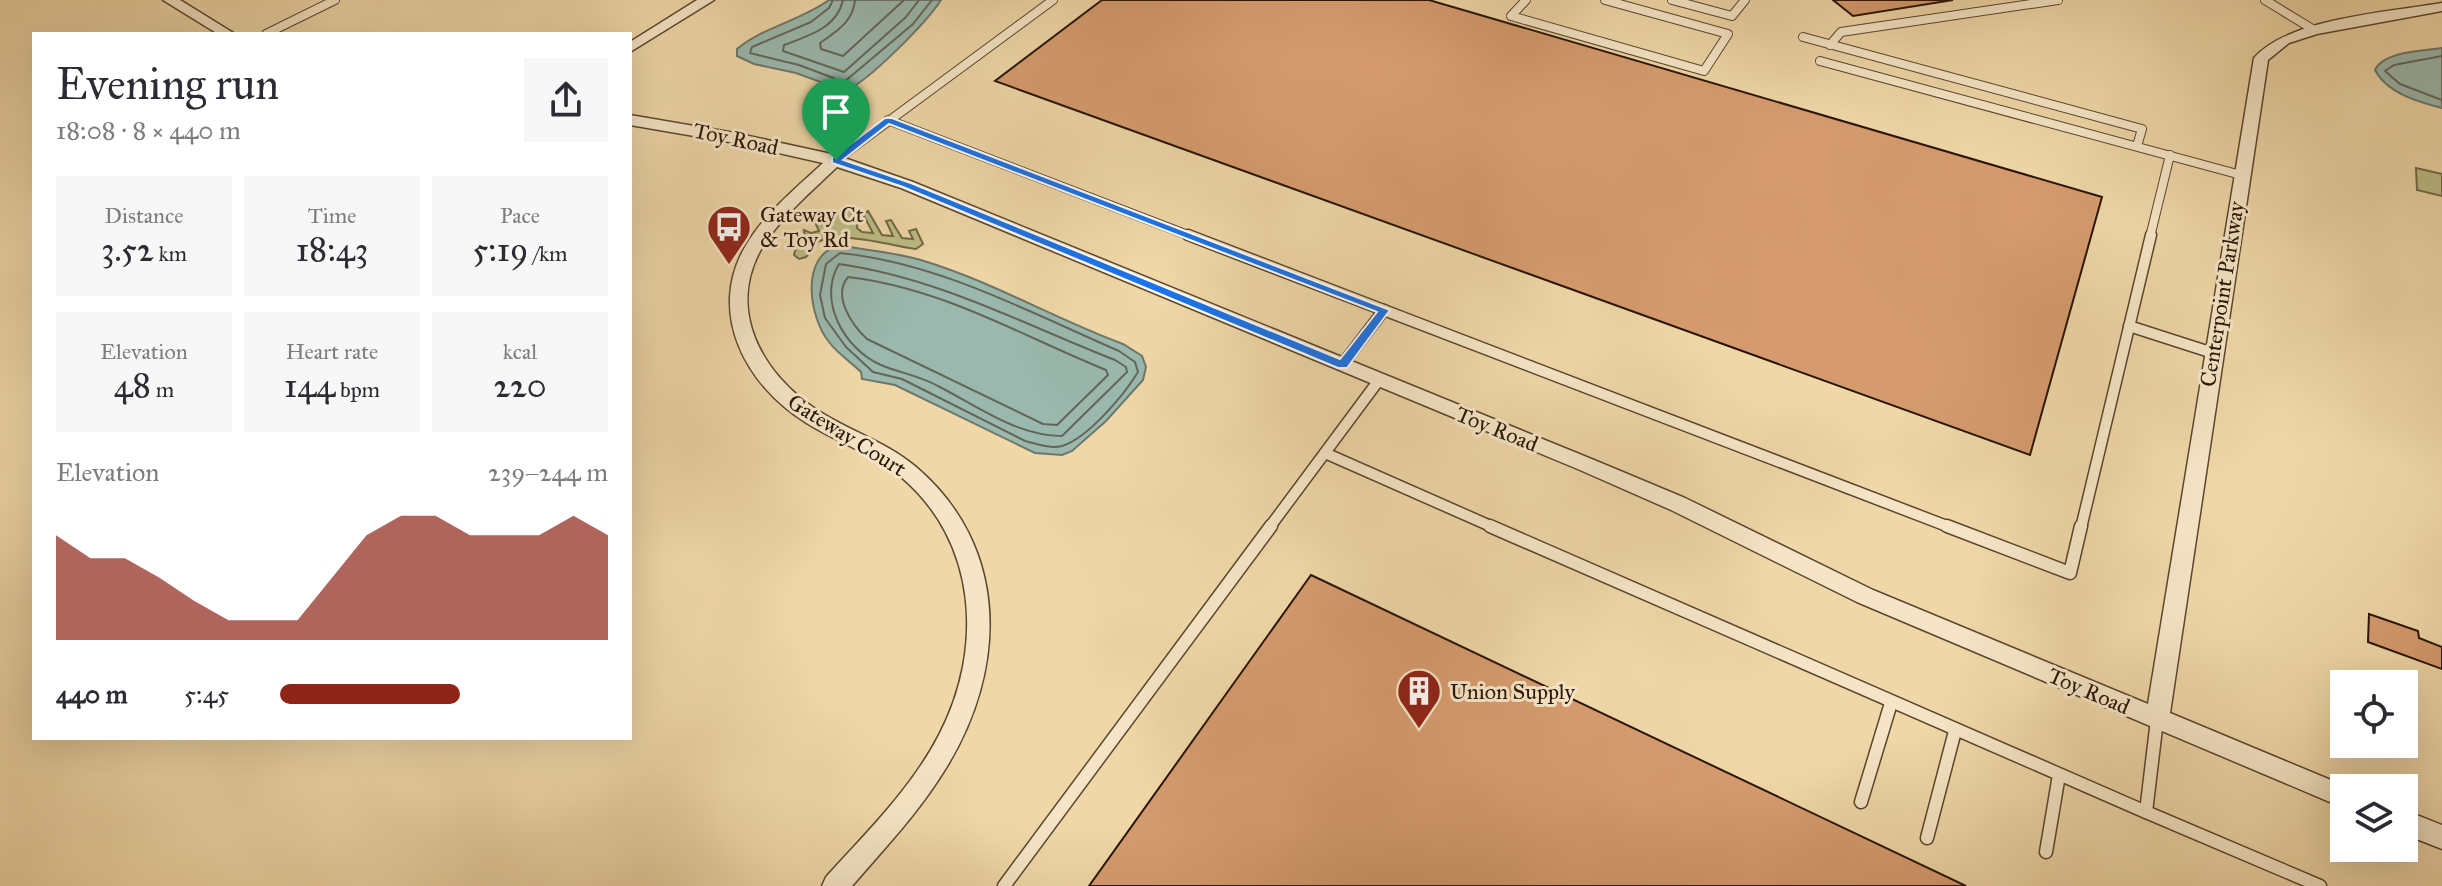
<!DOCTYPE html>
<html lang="en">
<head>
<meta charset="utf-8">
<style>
	body { margin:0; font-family:"IM FELL Great Primer",serif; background:#f7f7f7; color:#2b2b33; height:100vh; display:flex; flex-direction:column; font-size:30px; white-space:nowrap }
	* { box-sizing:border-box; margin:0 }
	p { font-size:26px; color:#7c7c81 }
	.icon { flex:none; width:44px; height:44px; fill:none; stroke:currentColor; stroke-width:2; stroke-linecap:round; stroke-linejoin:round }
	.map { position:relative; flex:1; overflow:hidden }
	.side { position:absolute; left:32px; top:32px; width:600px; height:708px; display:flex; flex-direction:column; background:#fff; border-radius:0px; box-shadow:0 8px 32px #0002 }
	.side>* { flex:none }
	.buttons { position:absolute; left:2330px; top:670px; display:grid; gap:16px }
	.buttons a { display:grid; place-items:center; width:88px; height:88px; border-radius:0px; background:#fff; box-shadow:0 8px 32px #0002; font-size:40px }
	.pin { position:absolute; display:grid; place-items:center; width:68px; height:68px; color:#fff; margin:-82px -34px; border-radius:50% 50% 50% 0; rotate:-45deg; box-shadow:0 0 8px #0007 }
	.pin .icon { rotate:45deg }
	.round { display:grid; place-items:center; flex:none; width:84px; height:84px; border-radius:0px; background:#f7f7f7 }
	.summary { display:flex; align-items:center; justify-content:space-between; height:136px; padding:0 24px }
	h1 { font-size:44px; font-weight:600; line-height:60px }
	.stats { display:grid; grid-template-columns:repeat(3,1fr); gap:12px; height:136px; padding:8px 24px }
	.stats div { display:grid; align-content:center; border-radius:0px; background:#f7f7f7; text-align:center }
	.stats b { font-size:34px; font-weight:600 }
	.stats small { font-size:22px; font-weight:400 }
	.stats p { font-size:22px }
	.chart { height:224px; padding:16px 24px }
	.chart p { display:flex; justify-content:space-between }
	.chart svg { width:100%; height:144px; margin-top:8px; fill:#8f2418; opacity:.7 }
	ul { padding:0 24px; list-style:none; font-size:26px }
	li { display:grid; grid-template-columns:128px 96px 1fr; align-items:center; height:60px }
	li i { height:20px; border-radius:10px; background:#8f2418 }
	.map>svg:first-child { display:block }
	.green { fill:#bcbd85; stroke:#726946; stroke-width:2 }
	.water { fill:#9ab8ae; stroke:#6d776b; stroke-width:2 }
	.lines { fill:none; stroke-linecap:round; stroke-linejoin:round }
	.shore { stroke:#62665a; stroke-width:2 }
	.building { fill:#d59b6e; stroke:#291506; stroke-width:2 }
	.lane-far2-casing { stroke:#5a462e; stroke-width:10 }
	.lane-far1-casing { stroke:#5a462e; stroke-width:13 }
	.lane-casing { stroke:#5a462e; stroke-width:15 }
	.street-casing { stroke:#5a462e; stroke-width:3 }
	.lane-far2 { stroke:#f5e5c6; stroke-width:8 }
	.lane-far1 { stroke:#f5e5c6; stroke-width:10 }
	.lane { stroke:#f5e5c6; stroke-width:12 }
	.street { fill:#f5e5c6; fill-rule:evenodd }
	.route { fill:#1a73e8; stroke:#fff; stroke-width:2; fill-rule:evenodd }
	.labels { text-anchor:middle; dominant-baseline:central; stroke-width:6; stroke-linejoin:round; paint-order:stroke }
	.street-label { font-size:22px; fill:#291506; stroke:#f5e5c6 }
	.poi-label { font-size:22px; fill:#291506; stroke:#f5e5c6; text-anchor:start }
</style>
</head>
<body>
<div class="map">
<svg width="2442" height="886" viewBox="0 0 2442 886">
	<rect width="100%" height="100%" fill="#efd7a8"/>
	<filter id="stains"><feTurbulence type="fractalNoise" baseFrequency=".0025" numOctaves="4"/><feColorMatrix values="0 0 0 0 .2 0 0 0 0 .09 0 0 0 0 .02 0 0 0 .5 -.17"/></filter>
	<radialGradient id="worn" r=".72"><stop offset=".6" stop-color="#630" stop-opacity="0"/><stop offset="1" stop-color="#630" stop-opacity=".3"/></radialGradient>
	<g class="green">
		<polygon points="2416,168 2442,174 2442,196 2417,190"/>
		<path d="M846,206L851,207L852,216L858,219L857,228L862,232L873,233L863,214L868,211L882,235L893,236L886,221L891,220L902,238L913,239L909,231L916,229L923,244L916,249C893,246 839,230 818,242C813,245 810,253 806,257L799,259L794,255L796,248L791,242L801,243L805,238L804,230L811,233L819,231L814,220L818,219L824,225L830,218L826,212L844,214Z"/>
	</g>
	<g class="water">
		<path d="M829,0H941C927,22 868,82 845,91L796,73L754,64L737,56V49C761,28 800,21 829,0Z"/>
		<path d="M2442,48V108C2418,102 2387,93 2375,70C2384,51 2423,51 2442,48Z"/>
		<path d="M840,245C868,251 896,252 924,261C993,282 1055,319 1123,344L1142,356L1146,367L1143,380L1106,421L1072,451L1062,455L1035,453L895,385L862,379L861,372C851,362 838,354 829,342C809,317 799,255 840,245Z"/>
	</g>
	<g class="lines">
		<g class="shore">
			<polyline points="833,0 829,8 811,22 752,47 750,53 799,65 844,82 913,24 932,0"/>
			<path d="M843,0C837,28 808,36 784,45L783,51L844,72L906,17L919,0"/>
			<path d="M855,0C853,22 837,31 820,43L821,49L843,56L904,0"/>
			<polyline points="2442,56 2394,65 2385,71 2400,84 2442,100"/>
			<path d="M840,253C939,263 1029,312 1119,351L1135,362L1138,372C1124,395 1088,438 1062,446C1050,449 1037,444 1025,441L902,379L873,372L846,347L825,318L820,295L826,264Z"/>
			<path d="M839,264C938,278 1023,324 1115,360L1126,367L1127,372L1062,436C1017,436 977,406 938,386C920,376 900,373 881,365C844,349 817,300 839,264Z"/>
			<path d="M848,277C942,288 1020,335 1106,370L1108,375L1057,425L1043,424L867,339C852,325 832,296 848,277Z"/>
		</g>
	</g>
	<g class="building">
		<polygon points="1102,0 1429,0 2102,197 2030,455 995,81"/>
		<polygon points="1833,0 1953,0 1853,16"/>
		<polygon points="1311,575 1966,886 1089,886"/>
		<polygon points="2369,614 2418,631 2419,638 2442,647 2442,669 2368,642"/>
	</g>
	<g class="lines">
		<g class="lane-far2-casing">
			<g id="lane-far2">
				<polyline points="1526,0 1511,16 1704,71 1728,34 1605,0"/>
				<polyline points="1672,0 1732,16 1745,0"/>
				<polyline points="2265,0 2314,30"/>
				<polyline points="266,34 335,0"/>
				<polyline points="1803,37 2142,129 2137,146"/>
				<polyline points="1830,45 1841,32 2058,0"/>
				<polyline points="1820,61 2241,175"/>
				<polyline points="888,120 1193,237"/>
				<polyline points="836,160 1053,0"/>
				<polyline points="2150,237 2170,155"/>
			</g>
		</g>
		<g class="lane-far1-casing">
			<g id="lane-far1">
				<polyline points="1188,235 1952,528"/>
				<polyline points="2129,326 2213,353"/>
				<polyline points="1342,365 1384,310"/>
				<polyline points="1325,453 1495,528"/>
				<polyline points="1269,528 1379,380"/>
				<polyline points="2081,528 2151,235"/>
			</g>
		</g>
		<g class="lane-casing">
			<g id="lane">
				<polyline points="1490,526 2146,812 2157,720"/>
				<polyline points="1947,526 2070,573 2081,526"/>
				<polyline points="1861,802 1891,703"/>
				<polyline points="2146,812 2320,886"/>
				<polyline points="1927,838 1955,731"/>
				<polyline points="2046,852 2059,775"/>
				<polyline points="1004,886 1271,526"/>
			</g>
		</g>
		<g class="street-casing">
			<g id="street">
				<polygon points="163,0 180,0 235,34 218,34"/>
				<polygon points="697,0 714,0 630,52 630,42"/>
				<path d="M2442,3V11L2317,34L2289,43L2268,60L2170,713L2350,788H2344V808L1857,602L1671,510L1580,470L901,188L837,167C811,192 782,216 763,246C725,309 762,374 817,410C849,431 887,442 916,467C1010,547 1007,669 946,768C920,811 885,848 852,886H822L826,877C866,833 911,789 939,735C984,649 978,541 900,476C872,453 836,442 805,422C746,385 707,313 745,247C764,214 795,189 823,163L735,143L630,125V115L735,133L836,155L913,182L1594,460L1685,498L1873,590L2148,704L2254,58C2289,18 2390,12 2442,3Z"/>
				<polygon points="2404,810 2442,825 2442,849 2404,834"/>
			</g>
		</g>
		<use href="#lane-far2" class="lane-far2"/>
		<use href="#lane-far1" class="lane-far1"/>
		<use href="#lane" class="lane"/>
		<use href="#street" class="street"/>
	</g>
	<path class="route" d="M885,118H892L1390,310L1347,368H1338L903,187L832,163V158ZM889,124L1377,312L1340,359L911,183L843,160Z"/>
	<defs>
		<g id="bus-pin" transform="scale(2.3)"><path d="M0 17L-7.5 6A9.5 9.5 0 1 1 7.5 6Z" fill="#8f2418" stroke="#f5e5c6"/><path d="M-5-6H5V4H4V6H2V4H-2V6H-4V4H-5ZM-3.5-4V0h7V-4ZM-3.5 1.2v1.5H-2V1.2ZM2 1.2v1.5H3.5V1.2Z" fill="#fff"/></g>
		<g id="building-pin" transform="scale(2.3)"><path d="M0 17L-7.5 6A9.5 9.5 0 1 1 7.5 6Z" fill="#8f2418" stroke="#f5e5c6"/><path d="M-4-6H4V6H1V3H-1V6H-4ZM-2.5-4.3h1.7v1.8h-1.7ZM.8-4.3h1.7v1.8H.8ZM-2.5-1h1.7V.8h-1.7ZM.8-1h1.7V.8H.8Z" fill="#fff"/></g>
	</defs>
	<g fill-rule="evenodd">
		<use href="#bus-pin" x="729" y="227"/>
		<use href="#building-pin" x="1419" y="691"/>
	</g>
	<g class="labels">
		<g class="street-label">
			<text transform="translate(736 139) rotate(12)">Toy Road</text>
			<text transform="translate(2222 294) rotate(-81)">Centerpoint Parkway</text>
			<text transform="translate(1497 429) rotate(22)">Toy Road</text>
			<text transform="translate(847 435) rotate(32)">Gateway Court</text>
			<text transform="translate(2089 691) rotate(23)">Toy Road</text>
		</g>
		<g class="poi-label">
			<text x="760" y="214">Gateway Ct<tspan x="760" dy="25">&amp; Toy Rd</tspan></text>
			<text x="1450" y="691">Union Supply</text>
		</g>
	</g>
	<rect width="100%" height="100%" filter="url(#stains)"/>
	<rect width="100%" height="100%" fill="url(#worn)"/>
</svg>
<div class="buttons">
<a><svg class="icon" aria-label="locate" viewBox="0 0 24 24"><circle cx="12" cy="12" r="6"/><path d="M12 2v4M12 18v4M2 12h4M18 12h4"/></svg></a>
<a><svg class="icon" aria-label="layers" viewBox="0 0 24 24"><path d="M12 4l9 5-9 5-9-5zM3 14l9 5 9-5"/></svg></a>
</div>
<div class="pin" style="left:836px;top:160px;background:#1e9e55"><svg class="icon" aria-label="arrive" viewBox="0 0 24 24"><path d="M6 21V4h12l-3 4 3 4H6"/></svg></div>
<section class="side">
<div class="summary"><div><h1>Evening run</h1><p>18:08 · 8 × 440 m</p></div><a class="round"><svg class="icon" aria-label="share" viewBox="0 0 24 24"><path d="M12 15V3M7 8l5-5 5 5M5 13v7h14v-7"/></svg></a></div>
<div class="stats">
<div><p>Distance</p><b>3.52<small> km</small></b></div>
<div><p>Time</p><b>18:43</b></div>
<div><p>Pace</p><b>5:19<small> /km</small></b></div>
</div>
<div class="stats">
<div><p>Elevation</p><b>48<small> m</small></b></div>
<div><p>Heart rate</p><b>144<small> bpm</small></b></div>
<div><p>kcal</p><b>220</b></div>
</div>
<div class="chart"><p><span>Elevation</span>239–244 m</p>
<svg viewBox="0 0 160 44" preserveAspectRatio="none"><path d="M0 44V12L10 19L20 19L30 25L40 32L50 38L60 38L70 38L80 25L90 12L100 6L110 6L120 12L130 12L140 12L150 6L160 12V44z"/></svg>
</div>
<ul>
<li><b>440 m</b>5:45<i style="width:55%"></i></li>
</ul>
</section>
</div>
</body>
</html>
